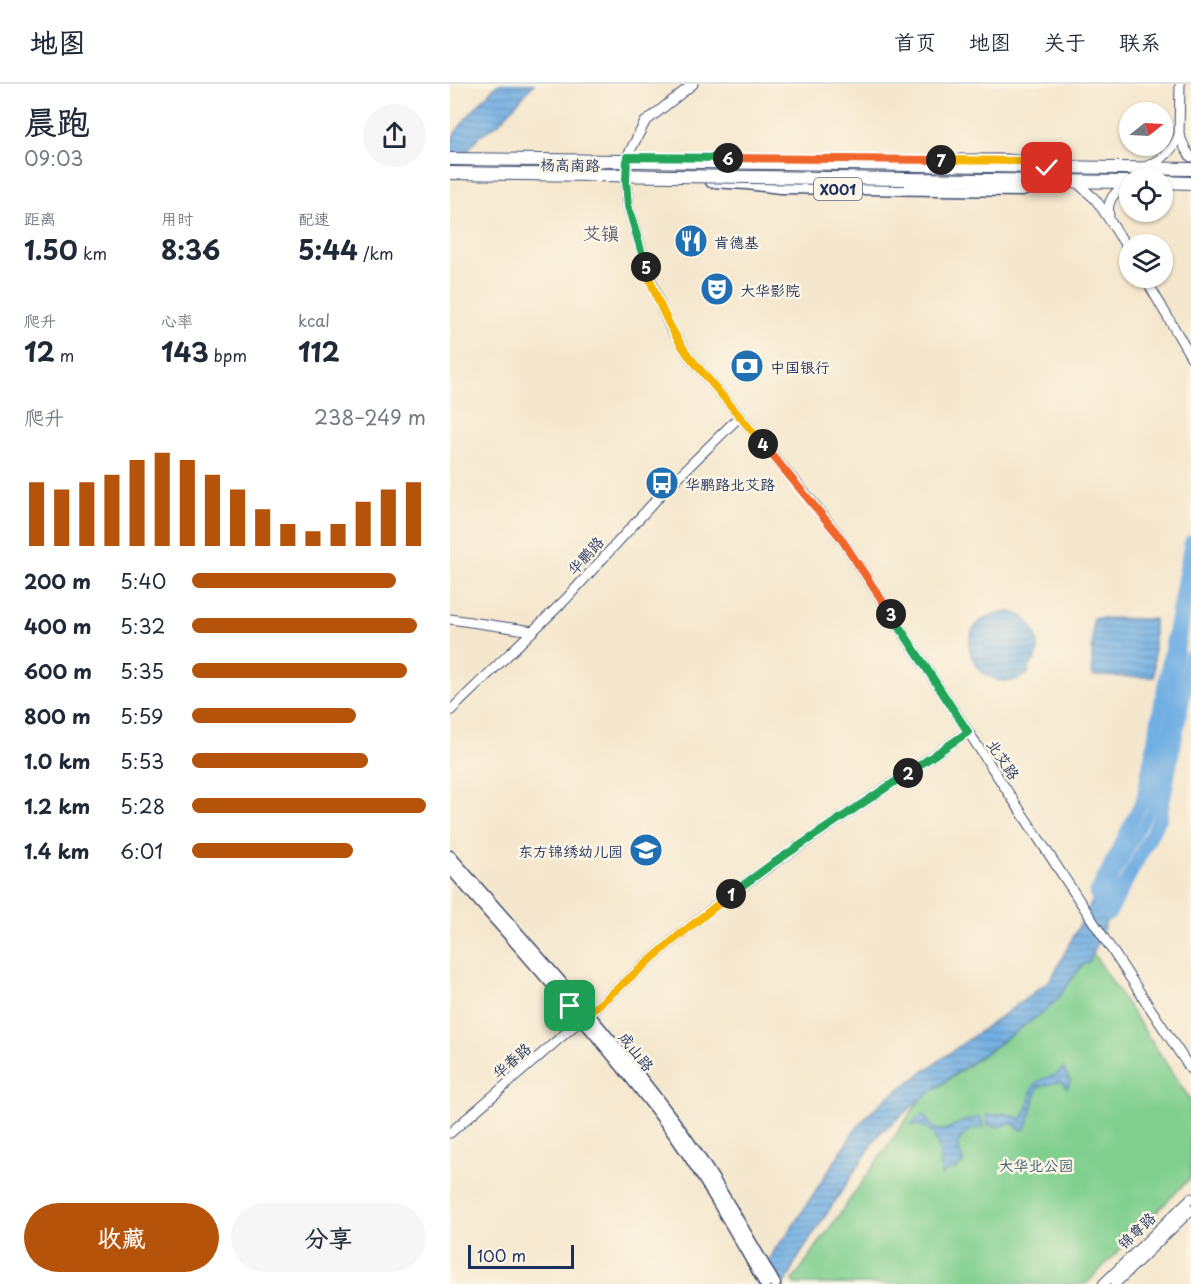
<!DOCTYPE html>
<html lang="zh">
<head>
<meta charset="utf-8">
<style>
	body { margin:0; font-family:"Playpen Sans","LXGW WenKai TC",sans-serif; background:#f6f6f7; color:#1f2937; height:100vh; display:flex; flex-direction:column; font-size:22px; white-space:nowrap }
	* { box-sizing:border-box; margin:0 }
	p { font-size:20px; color:#747a83 }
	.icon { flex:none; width:33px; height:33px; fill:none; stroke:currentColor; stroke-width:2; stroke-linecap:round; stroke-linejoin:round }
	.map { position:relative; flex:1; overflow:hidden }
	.side { display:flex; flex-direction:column; background:#fff; width:450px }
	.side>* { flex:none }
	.needle { width:39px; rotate:72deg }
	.fabs { position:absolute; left:669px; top:18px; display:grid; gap:12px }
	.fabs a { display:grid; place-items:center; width:54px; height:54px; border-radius:50%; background:#fff; box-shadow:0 2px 4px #0004; font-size:30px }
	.scale { position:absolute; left:18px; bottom:15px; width:106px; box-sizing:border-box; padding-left:6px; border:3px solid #1b2f5e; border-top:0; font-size:16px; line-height:21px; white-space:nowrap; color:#1b2f5e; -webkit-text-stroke:4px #fcf5e5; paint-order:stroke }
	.pin { position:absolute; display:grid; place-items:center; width:51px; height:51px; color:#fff; margin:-26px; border-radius:12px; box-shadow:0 3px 9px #0006 }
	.km { position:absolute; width:30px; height:30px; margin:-15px; border-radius:50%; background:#222; color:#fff; font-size:16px; line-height:30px; text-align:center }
	.round { display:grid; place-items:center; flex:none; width:63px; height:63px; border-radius:32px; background:#f6f6f7 }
	.headline { display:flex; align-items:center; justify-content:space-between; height:102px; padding:0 24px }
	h1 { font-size:33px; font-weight:700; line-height:45px }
	.metrics { display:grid; grid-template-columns:repeat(3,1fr); gap:9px; height:102px; padding:6px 24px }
	.metrics div { display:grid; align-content:center }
	.metrics b { font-size:26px; font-weight:700 }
	.metrics small { font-size:16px; font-weight:400 }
	.metrics p { font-size:16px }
	.chart { height:168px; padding:12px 24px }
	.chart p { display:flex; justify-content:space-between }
	.chart svg { width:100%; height:108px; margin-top:6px; stroke:#b45309; stroke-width:6 }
	.action { display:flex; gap:12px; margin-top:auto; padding:12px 24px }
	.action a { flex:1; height:69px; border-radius:36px; background:#b45309; color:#fff; font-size:24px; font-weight:700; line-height:69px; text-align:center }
	.action a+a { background:#f6f6f7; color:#1f2937 }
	ul { padding:0 24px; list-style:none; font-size:20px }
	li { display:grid; grid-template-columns:96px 72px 1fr; align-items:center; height:45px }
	li i { height:15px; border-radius:8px; background:#b45309 }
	header { display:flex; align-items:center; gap:36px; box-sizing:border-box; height:84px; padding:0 30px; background:#fff; border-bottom:2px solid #e0e1e3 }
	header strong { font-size:28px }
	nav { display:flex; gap:33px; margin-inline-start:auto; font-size:21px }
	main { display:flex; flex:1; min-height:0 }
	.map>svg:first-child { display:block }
	.green { fill:#80cf8f; stroke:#4e7f76; stroke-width:1.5 }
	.water { fill:url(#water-rules); stroke:#466fa0; stroke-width:1.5 }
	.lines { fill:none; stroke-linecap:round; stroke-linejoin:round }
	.canal { stroke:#71afe3; stroke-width:8 }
	.river { stroke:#71afe3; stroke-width:14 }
	.minor-casing { stroke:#3c4b6f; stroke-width:11 }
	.major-casing { stroke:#3c4b6f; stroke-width:13 }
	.highway-casing { stroke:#3c4b6f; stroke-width:14 }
	.minor { stroke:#fff; stroke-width:9 }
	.major { stroke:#fff; stroke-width:10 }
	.highway { stroke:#fff; stroke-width:12 }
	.highway-bridge-casing { stroke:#3c4b6f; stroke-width:14; stroke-linecap:butt }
	.highway-bridge { stroke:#fff; stroke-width:12 }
	.split-1-casing { stroke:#fff; stroke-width:12 }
	.split-2-casing { stroke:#fff; stroke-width:12 }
	.split-3-casing { stroke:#fff; stroke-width:12 }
	.split-4-casing { stroke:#fff; stroke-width:12 }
	.split-5-casing { stroke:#fff; stroke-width:12 }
	.split-6-casing { stroke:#fff; stroke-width:12 }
	.split-7-casing { stroke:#fff; stroke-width:12 }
	.split-8-casing { stroke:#fff; stroke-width:12 }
	.split-1 { stroke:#f5b400; stroke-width:8 }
	.split-2 { stroke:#22a559; stroke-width:8 }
	.split-3 { stroke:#22a559; stroke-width:8 }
	.split-4 { stroke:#f0652b; stroke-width:8 }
	.split-5 { stroke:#f5b400; stroke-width:8 }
	.split-6 { stroke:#22a559; stroke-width:8 }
	.split-7 { stroke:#f0652b; stroke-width:8 }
	.split-8 { stroke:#f5b400; stroke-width:8 }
	.labels { text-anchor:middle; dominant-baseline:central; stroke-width:5; stroke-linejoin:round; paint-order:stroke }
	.shield { fill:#fcf5e5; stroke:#5e6a86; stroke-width:1.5 }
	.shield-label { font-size:14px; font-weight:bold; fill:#1b2f5e }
	.street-label { font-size:15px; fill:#1b2f5e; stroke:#fcf5e5 }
	.poi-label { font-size:15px; fill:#1b2f5e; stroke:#fcf5e5; text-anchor:start }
	.park-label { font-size:15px; fill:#34576a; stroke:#fcf5e5 }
	.quarter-label { font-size:18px; fill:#5a576d; stroke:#fcf5e5 }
</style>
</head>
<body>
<header>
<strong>地图</strong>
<nav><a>首页</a><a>地图</a><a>关于</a><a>联系</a></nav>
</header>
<main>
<section class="side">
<div class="headline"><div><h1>晨跑</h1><p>09:03</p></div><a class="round"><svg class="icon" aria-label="share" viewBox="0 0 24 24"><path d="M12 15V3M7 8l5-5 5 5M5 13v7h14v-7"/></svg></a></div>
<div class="metrics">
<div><p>距离</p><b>1.50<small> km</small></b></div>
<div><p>用时</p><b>8:36</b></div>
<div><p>配速</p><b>5:44<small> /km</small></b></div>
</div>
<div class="metrics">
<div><p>爬升</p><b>12<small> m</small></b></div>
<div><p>心率</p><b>143<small> bpm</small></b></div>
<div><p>kcal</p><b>112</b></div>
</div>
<div class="chart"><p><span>爬升</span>238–249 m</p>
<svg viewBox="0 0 160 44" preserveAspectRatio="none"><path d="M5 44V18M15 44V21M25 44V18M35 44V15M45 44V9M55 44V6M65 44V9M75 44V15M85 44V21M95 44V29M105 44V35M115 44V38M125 44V35M135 44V26M145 44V21M155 44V18"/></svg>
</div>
<ul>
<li><b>200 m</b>5:40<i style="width:87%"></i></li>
<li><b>400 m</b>5:32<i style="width:96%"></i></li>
<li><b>600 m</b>5:35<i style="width:92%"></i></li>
<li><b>800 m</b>5:59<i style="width:70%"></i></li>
<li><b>1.0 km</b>5:53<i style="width:75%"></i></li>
<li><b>1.2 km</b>5:28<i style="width:100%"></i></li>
<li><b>1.4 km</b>6:01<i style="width:69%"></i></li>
</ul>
<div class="action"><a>收藏</a><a>分享</a></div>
</section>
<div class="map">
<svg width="741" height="1200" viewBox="0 0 741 1200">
	<defs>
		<pattern id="water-rules" width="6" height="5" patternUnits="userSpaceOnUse" patternTransform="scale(1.5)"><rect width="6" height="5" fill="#71afe3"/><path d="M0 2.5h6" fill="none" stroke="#5c8fbb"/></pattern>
	</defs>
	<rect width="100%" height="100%" fill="#fcf5e5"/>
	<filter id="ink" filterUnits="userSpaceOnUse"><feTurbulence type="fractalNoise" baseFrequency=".0167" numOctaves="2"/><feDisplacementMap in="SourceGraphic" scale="12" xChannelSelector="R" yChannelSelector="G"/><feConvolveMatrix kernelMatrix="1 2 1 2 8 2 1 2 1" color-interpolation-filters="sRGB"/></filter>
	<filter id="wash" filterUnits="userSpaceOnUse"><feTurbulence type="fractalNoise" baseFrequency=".008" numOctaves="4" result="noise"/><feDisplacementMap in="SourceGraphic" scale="24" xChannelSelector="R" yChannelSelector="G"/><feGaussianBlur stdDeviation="1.35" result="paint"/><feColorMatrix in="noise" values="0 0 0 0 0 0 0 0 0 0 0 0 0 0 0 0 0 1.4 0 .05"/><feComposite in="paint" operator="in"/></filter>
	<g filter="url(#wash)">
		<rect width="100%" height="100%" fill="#f5e7cd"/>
		<polygon class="green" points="643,869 741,1017 741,1093 636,1200 345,1200 343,1196 470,1016 595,927"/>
		<g class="water">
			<polygon points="47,0 84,0 48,40 29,52 0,90 0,57 13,38"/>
			<path d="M554,528C557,528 561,528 564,529C581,533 592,557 586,573C584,577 581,581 578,585L579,589C533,623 485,540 554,528Z"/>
			<polygon points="643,534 704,535 704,593 642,592"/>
			<polygon points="646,810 659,830 646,863 639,878 632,881 609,913 595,927 506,989 470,1016 430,1049 362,1152 343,1182 341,1190 334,1200 306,1200 326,1164 337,1151 405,1046 419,1030 434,1016 578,913 601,895"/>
			<path d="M613,984L620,997L617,1004L611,997L588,1003L578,1040L573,1046L561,1039L548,1043L542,1041H538L536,1031H546L554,1029L572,1035C574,1031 577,1026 578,1022C581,1014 580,1004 587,998C595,992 607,994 613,984Z"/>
			<path d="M474,1030C475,1035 478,1038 482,1042C493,1052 500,1042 512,1038C518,1035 524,1035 531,1033L533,1044C521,1042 514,1049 508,1059L510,1070L514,1078L509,1081L508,1084L493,1089L491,1093C491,1078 491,1051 475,1043C471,1041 465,1041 461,1040Z"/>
		</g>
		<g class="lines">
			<polyline class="canal" points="650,831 665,794 701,726 720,631 741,500"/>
			<polyline class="river" points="741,458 693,716 646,810 659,830 710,734 741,573"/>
		</g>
	</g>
	<g filter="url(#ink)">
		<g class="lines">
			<g class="minor-casing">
				<g id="minor">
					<polyline points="243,0 195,38 177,73 176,97 178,122 198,188 213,228 220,243 238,271 364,420 390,453 741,986"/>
					<polyline points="730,0 729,51 736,66 741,73"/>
					<path d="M695,83C712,76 722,68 729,51"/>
					<polyline points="625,97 645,115 651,123 680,168"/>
					<path d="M659,132C656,115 666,108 677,98"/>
					<polyline points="695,194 741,273"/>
					<polyline points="0,535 83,547"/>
					<polyline points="0,627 116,515 216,405 290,332"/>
					<polyline points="0,1049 227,853 274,815 323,780 518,648"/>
					<polyline points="653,1200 741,1114"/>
					<polyline points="665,1200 741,1126"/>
				</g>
			</g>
			<g class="major-casing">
				<g id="major">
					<polyline points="510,76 556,76 576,78"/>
					<polyline points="261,98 297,100 330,104 572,107 595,98"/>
					<path d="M0,772C75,858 153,942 221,1033C261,1086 292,1143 325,1200"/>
					<path d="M0,784C72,867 148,949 215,1038C253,1089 283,1145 315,1200"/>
				</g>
			</g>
			<g class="highway-casing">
				<g id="highway">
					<polyline points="0,75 171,77"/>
					<polyline points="184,77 741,85"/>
					<polyline points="455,95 680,98"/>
					<polyline points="712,98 741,99"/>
				</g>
			</g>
			<use href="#minor" class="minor"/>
			<use href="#major" class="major"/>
			<use href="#highway" class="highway"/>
			<g class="highway-bridge-casing">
				<g id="highway-bridge">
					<polyline points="171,77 184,77"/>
					<polyline points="0,89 455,95"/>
				</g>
			</g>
			<use href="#highway-bridge" class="highway-bridge"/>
		</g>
	</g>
	<g class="lines" filter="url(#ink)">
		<g class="split-1-casing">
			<polyline id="split-1" points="120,922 131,936 227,853 281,810"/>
		</g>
		<g class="split-2-casing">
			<polyline id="split-2" points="281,810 322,780 458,689"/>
		</g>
		<g class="split-3-casing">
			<polyline id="split-3" points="441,530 518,648 458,689"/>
		</g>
		<g class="split-4-casing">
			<polyline id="split-4" points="313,360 390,453 441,530"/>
		</g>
		<g class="split-5-casing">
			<path id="split-5" d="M196,183C206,215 219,244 238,271L313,360"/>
		</g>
		<g class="split-6-casing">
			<polyline id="split-6" points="196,183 178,122 176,97 177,73 278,74"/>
		</g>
		<g class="split-7-casing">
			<polyline id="split-7" points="278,74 491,76"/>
		</g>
		<g class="split-8-casing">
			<polyline id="split-8" points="491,76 570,77 597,84"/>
		</g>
		<use href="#split-1" class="split-1"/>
		<use href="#split-2" class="split-2"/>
		<use href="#split-3" class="split-3"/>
		<use href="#split-4" class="split-4"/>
		<use href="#split-5" class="split-5"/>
		<use href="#split-6" class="split-6"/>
		<use href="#split-7" class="split-7"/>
		<use href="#split-8" class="split-8"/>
	</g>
	<defs>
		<g id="restaurant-disc" transform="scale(1.725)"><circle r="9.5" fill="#1f6fb2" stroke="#fcf5e5"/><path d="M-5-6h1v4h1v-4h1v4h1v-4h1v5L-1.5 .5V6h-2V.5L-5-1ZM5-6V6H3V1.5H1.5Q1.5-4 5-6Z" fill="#fff"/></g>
		<g id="theatre-disc" transform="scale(1.725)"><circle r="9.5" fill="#1f6fb2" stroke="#fcf5e5"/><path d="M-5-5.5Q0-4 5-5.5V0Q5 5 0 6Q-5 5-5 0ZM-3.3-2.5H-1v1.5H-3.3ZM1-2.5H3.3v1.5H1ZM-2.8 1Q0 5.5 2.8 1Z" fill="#fff"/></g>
		<g id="bank-disc" transform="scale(1.725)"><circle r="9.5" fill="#1f6fb2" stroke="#fcf5e5"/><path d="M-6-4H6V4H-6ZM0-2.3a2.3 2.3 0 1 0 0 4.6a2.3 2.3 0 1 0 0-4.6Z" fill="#fff"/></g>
		<g id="bus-disc" transform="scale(1.725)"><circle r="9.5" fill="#1f6fb2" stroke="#fcf5e5"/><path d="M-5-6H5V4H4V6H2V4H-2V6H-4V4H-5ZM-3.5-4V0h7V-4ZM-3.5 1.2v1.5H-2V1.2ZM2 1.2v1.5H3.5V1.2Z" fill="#fff"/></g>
		<g id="school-disc" transform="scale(1.725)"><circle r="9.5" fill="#1f6fb2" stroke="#fcf5e5"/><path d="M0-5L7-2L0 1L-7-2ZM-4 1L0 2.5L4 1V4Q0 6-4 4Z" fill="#fff"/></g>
	</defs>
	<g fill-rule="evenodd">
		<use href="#restaurant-disc" x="241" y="157"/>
		<use href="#theatre-disc" x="267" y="205"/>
		<use href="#bank-disc" x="297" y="282"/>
		<use href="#bus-disc" x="212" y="399"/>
		<use href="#school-disc" x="196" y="766"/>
	</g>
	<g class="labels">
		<rect class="shield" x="364" y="94" width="48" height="22" rx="4.5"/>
		<g class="shield-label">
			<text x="388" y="105">X001</text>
		</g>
		<g class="street-label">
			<text transform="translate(120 80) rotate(1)">杨高南路</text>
			<text transform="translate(135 471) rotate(-48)">华鹏路</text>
			<text transform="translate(554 675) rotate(56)">北艾路</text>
			<text transform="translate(187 967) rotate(51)">成山路</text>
			<text transform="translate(61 976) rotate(-41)">华春路</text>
			<text transform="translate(686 1146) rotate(-44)">锦尊路</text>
		</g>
		<g class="poi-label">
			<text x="264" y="157">肯德基</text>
			<text x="290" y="205">大华影院</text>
			<text x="320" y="282">中国银行</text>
			<text x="235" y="399">华鹏路北艾路</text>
			<text x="173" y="766" text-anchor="end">东方锦绣幼儿园</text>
		</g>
		<g class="park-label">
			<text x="586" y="1080">大华北公园</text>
		</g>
		<g class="quarter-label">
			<text x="151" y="148">艾镇</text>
		</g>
	</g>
</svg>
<div class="fabs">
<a><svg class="needle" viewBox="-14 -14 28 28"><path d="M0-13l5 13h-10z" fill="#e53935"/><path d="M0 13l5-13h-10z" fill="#747a83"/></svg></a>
<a><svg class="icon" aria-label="locate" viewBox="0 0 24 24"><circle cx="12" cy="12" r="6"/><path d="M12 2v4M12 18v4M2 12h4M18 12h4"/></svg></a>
<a><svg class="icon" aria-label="layers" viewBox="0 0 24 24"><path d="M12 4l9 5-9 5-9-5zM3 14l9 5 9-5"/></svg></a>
</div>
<div class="scale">100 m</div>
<div class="pin" style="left:120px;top:922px;background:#1e9e55"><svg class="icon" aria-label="arrive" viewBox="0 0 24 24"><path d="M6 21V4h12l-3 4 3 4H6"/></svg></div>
<div class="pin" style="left:597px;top:84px;background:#d93025"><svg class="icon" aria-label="check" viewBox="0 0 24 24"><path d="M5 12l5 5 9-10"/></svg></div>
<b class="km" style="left:281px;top:810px">1</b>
<b class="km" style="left:458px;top:689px">2</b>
<b class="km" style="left:441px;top:530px">3</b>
<b class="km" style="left:313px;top:360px">4</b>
<b class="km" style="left:196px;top:183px">5</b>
<b class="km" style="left:278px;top:74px">6</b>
<b class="km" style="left:491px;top:76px">7</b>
</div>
</main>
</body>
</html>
